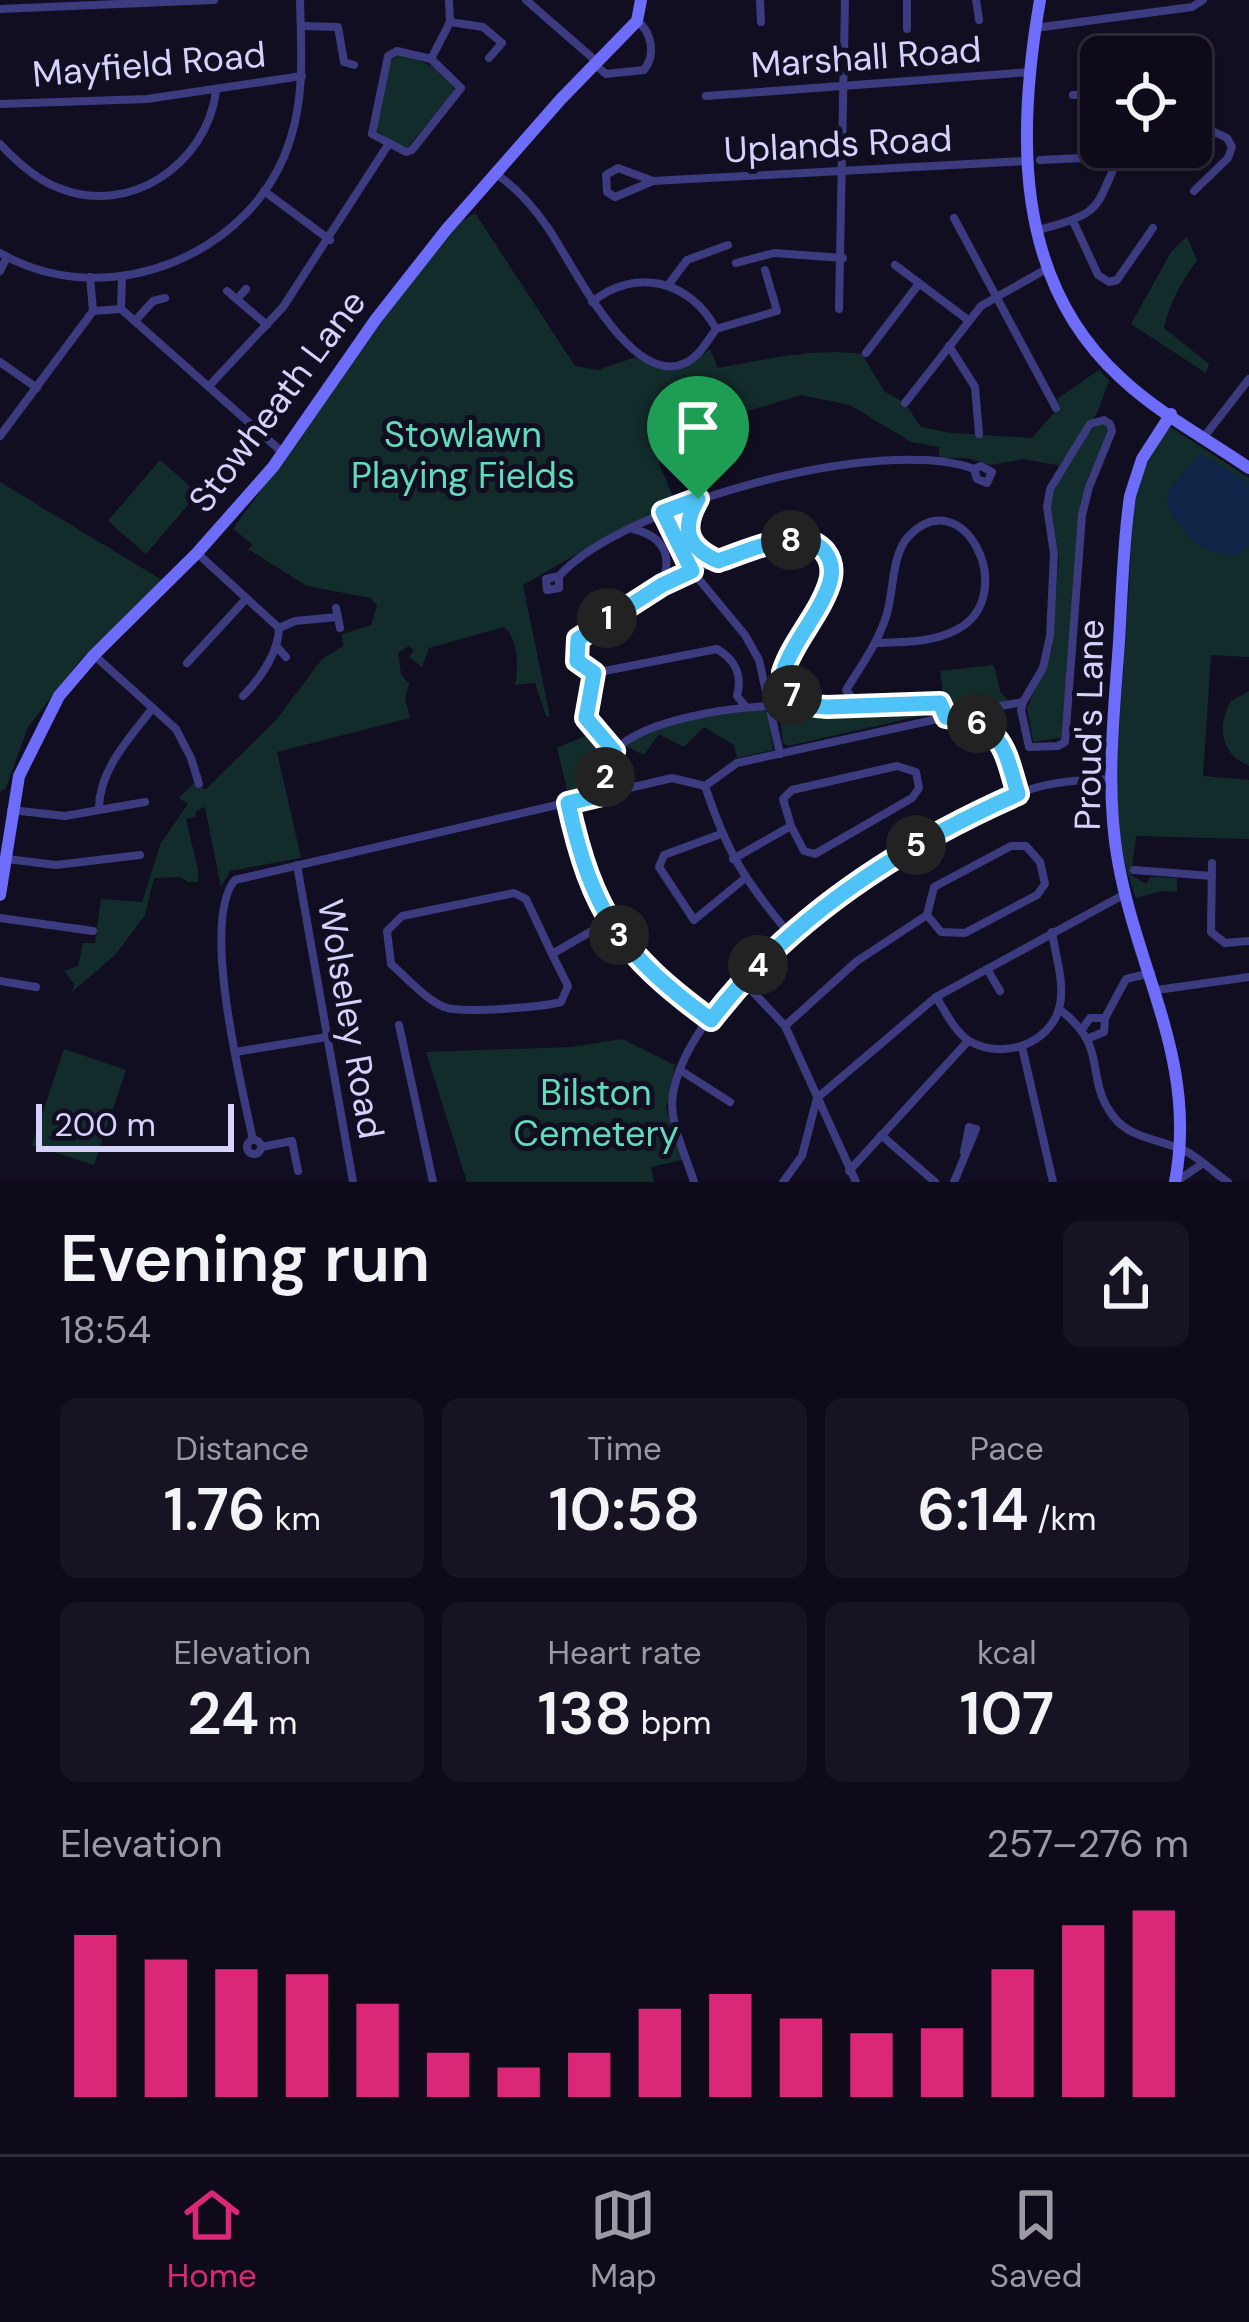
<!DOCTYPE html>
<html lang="en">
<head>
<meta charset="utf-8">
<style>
	body { margin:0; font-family:"DM Sans",sans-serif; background:#171323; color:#f1f3f6; height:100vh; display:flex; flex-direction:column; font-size:45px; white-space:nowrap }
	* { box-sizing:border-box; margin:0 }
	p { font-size:39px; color:#9b9aa2 }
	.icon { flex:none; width:66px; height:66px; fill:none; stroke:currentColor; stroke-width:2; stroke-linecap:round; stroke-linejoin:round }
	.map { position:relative; height:1182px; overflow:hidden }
	.panel { display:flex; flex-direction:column; background:#0e0a1a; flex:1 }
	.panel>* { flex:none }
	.controls { position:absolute; left:1080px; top:36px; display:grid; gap:24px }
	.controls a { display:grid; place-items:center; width:132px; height:132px; border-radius:18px; background:#0e0a1a; box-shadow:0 3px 9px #0004,0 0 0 3px #2e2b39; font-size:60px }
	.scale { position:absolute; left:36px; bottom:30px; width:198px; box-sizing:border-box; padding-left:12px; border:6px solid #d6d1fd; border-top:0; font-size:33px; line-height:42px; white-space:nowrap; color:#d6d1fd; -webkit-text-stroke:9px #120e22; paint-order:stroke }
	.pin { position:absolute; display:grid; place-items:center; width:102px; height:102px; color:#fff; margin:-123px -51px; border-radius:50% 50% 50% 0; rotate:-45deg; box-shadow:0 0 12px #0007 }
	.pin .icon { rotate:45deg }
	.km { position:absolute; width:60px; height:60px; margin:-30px; border-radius:50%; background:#222; color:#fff; font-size:33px; line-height:60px; text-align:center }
	.round { display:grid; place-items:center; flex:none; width:126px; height:126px; border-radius:18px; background:#171323 }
	.headline { display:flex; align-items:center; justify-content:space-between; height:204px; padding:0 60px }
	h1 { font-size:66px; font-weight:600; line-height:90px }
	.stats { display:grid; grid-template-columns:repeat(3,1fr); gap:18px; height:204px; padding:12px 60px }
	.stats div { display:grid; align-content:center; border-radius:18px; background:#171323; text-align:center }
	.stats b { font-size:60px; font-weight:600 }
	.stats small { font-size:33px; font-weight:400 }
	.stats p { font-size:33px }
	.chart { height:336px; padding:24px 60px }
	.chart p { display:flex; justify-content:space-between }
	.chart svg { width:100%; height:216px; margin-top:12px; stroke:#db2777; stroke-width:6 }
	.dock { display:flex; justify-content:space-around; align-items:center; height:168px; border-top:3px solid #2e2b39; background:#0e0a1a; font-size:33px; color:#9b9aa2 }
	.dock a { display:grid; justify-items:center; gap:6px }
	.dock .on { color:#db2777 }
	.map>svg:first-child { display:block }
	.green { fill:#122c2b }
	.water { fill:#0f2446 }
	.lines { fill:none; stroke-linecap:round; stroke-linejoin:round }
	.street { stroke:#3d3b80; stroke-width:8 }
	.secondary { stroke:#6e6cfa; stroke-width:12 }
	.route-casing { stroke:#fff; stroke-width:24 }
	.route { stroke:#4fc3f7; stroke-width:15 }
	.labels { text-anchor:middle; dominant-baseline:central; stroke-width:10; stroke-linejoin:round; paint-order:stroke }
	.street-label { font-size:36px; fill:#d6d1fd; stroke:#120e22 }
	.park-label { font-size:36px; fill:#60dbbb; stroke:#120e22 }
</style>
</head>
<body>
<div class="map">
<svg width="1249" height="1182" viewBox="0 0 1249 1182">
	<rect width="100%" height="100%" fill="#120e22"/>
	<g class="green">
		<path d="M397,55C422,61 444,66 455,90L408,147L399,146L375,129L391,61Z"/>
		<path d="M475,213L575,366L598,370L635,357C665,375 684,369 710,349L718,368C767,359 812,348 862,354L884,391L905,403L921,427L952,433L1032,438L1060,406L1057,399L1099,370L1109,381L1097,413L1062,466L1023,459L991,465L967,458H939V447L911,442L850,405L801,395L721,419L690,437L659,463L676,504L617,531L523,585L550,717L546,716L535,683L515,685C519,668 518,638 504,627L429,648L422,667L409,657L414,650L409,646L398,653L401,674L409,684L405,699L410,718L277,752L301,858L230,871L221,887L205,807L196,811L195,817L186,819L198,870V882H188L180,877L154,878L145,915L116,954L72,992L74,984L64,971L78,966L83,943H95L101,899L142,902L161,843L188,804L179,798L195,782L197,787L206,789L276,720L322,659L343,646L342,634L371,625L377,606L371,598L307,586L248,549L253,545L233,529L407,287L461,222Z"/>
		<path d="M1187,237L1197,260C1183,280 1169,302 1164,328L1209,364L1206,373L1131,324L1171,252Z"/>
		<polygon points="1096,423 1106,424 1109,433 1089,475 1081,506 1061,738 1033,742 1027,708 1052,649 1059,558 1051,505 1054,487"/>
		<path d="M1169,426L1249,478V657L1211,655L1203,776L1249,780V839L1136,836L1131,875L1146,884L1150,877L1177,878V892L1161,891L1136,898C1108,829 1118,748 1123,676C1127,620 1130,564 1134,508L1142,473Z"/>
		<polygon points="160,460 198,493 146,554 108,521"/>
		<polygon points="0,482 162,580 82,658 28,727 6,788 0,792"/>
		<polygon points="994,665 1000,691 1008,701 990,704 972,715 951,709 944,699 940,671"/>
		<path d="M1249,691V766C1220,754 1217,726 1231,701Z"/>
		<polygon points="939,706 942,711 788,746 783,743 779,710 790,709 881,710"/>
		<path d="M762,709L769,715L773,750L737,758L734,745L704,727L684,747L659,734L644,755L625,746C659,717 719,717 762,709Z"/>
		<polygon points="590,734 608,749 599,771 599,788 569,797 557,748"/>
		<polygon points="622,1039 675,1065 666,1108 682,1160 651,1167 654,1182 467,1182 426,1052 571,1047"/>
		<polygon points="64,1049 126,1070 94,1165 32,1145"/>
	</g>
	<path class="water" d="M1200,453L1249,483V546L1238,555C1201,555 1182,535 1166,503L1170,488Z"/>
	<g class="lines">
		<g class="street">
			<polyline points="526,0 596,61"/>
			<polyline points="760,0 761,22"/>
			<polyline points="976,0 979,20"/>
			<polyline points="0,9 214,0"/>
			<polyline points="450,22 483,27 502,43 489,58"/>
			<polyline points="301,26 338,27 344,62 354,65"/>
			<polyline points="1035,28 1192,7 1203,0"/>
			<polyline points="907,29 907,0"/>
			<polygon points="397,51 431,59 461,88 412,150 406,152 372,134 388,56"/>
			<polyline points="431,59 450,22 449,0"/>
			<path d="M594,64L606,74L644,70C656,55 652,32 637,21"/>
			<polyline points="1073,95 1101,94"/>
			<polyline points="706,96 1031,72"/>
			<polyline points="0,104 147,99 302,76"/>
			<polyline points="1191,121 1227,138 1232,147 1228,158 1194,191"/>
			<path d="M0,144C16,161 36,180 59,188C129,217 207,164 216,91"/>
			<polyline points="1040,160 1082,158 1116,163"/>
			<path d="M496,174C516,187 534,208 548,228C571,261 631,389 685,363C699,357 708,340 716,329"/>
			<polyline points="653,181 615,197 607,192 606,175 618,168 653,181 1025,161"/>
			<polyline points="264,191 330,240"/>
			<polyline points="954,218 1056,408"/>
			<polyline points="1073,221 1098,275 1109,282 1117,280 1153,228"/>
			<path d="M1038,230C1110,212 1093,206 1124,147"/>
			<path d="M0,253C107,315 256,255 291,137C305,92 301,46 300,0"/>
			<polyline points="736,263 774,253 843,258"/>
			<polyline points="895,265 968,320"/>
			<polyline points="0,271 7,257"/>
			<polyline points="669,284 687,260 728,245"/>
			<polyline points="227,291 267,325"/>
			<polyline points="237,299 246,289"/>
			<path d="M592,302C635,267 690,280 716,329L777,311L765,270"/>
			<polyline points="121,309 282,452"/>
			<polyline points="121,309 122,276"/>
			<polyline points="839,309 845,0"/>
			<polyline points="93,311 121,309"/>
			<polyline points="135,321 153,301 165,298"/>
			<polyline points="949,346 975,387 979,434"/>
			<polyline points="866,353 918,285"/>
			<polyline points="0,362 37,388"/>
			<polyline points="209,386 283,307 388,145"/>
			<polyline points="905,403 981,306 1048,268"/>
			<polyline points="0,436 93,311 90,277"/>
			<polyline points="1204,437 1249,379"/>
			<path d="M697,500C679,532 685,546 718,561"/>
			<polyline points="663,512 692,571 745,635 759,660 780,754"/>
			<path d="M633,529C663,536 673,555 662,583"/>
			<path d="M197,553L279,628C279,652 260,679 243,696"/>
			<path d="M559,576L546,579L547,590L559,588V576C625,504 884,434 974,469L977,479L987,483L992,472L981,466L974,469"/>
			<polyline points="336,608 340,628"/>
			<polyline points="279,628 295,621 338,617"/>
			<polyline points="276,646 286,657"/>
			<polyline points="95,656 176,729 191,758 199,784"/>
			<polyline points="187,663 245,600"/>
			<polyline points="594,673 586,718 614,751"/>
			<path d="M746,707L737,696C743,674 735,660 717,649L594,673L577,661L578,639C607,605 761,532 805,540C821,542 831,557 832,572C833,601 800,638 786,663L783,672L790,694L784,706"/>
			<path d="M860,707L846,690C861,666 877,644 886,617C894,593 891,556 908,537C962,478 1021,594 958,629C933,643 903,642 876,643"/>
			<polyline points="978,723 989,708 1023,702 1043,668 1050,636 1054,554 1047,507 1050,489 1090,424 1104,420 1110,424 1112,431 1089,487 1082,515 1065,742 1058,746 1029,747 1021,710 1023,702"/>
			<path d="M705,786C728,855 744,879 790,935"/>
			<path d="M606,794C605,781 602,768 610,757C633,720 729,708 770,706L940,703L947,717"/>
			<path d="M568,804C582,867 605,936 657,980C673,994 693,1007 711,1020"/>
			<path d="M99,808C99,770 130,737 152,709"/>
			<polyline points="11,810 65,816 145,802"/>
			<polyline points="721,834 664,855 659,867 694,920 744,879"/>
			<polyline points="7,859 56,865 140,855"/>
			<polyline points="733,859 791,826 783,799 792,790 897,766 916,772 919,788 912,798 815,854 804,851 791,826"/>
			<polyline points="1212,863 1211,932 1225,943 1249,941"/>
			<polyline points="297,865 353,1182"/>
			<polyline points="1134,870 1212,876"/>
			<polyline points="0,918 93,931"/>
			<path d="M552,954L526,899L514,893L402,916L387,931L391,964C406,977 426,1000 444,1007C462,1014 541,1007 561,1002L568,986L552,954L609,921"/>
			<polyline points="987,969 1000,991"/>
			<polyline points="742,980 785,1026 856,1182"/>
			<polyline points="0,981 36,987"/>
			<polyline points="1157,990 1249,977"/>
			<path d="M936,997C945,1011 956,1034 971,1042C1003,1059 1048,1045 1059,1009C1066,985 1055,955 1052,932"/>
			<path d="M1059,1009C1111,1048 1083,1076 1113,1116C1129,1138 1158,1139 1181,1149C1198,1156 1213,1172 1228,1182"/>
			<polyline points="1105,1018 1126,979 1151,973"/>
			<polyline points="399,1025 433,1182"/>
			<polyline points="785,1026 857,961 927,915 934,887 1011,846 1026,846 1040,862 1045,884 1037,895 965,933 941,932 927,915"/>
			<polyline points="1083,1028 1090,1018 1105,1018 1104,1032 1089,1038"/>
			<polyline points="1022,1047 1053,1182"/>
			<polyline points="235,1052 327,1037"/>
			<polyline points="680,1070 730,1102"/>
			<polyline points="881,1135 935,1182"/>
			<circle cx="254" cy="1147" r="7"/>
			<path d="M253,1140C242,1087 200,921 235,880L672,778L705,786L737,763L947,717C1003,727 1003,744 1018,794"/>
			<polyline points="261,1147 292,1141 298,1171"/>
			<polyline points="849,1171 968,1041"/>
			<polyline points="1177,1181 1202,1164"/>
			<path d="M694,1182C686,1156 668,1121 673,1093C695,974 921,827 1028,790C1055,781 1081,780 1110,779"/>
			<polyline points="783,1182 802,1156 817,1098 936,997 1125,894"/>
			<polyline points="954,1182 976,1129 969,1127 964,1152"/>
		</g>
		<g class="secondary">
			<path d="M1040,0C1017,132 1013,280 1121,378C1158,413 1207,439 1249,468"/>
			<path d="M1171,414L1142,459L1130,496C1123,544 1122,593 1119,642C1114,714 1105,789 1118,861C1138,974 1198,1062 1175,1182"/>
			<polyline points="0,895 19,776 59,696 94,655 197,553 273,467 376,319 446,230 561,99 637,21 641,0"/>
		</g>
	</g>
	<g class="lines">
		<g class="route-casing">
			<path id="route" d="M698,499C681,528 686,547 718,561C747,552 802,523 825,552C838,569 829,588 820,605C808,627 791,648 783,672C788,698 802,706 827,707L940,703L946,717C1003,727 1003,743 1018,794C900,846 790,917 711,1020C621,954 592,913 568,803L606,794V765L614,751L586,718L594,673L577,661L578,639L662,585L692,571L663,512Z"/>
		</g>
		<use href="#route" class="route"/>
	</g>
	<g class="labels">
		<g class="street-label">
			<text transform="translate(866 57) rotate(-4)">Marshall Road</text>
			<text transform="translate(149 64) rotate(-5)">Mayfield Road</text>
			<text transform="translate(838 144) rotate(-3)">Uplands Road</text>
			<text transform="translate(277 401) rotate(-53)">Stowheath Lane</text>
			<text transform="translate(1089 725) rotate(-89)">Proud's Lane</text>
			<text transform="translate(351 1019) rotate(80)">Wolseley Road</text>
		</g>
		<g class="park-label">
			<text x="463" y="434">Stowlawn<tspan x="463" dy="41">Playing Fields</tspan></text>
			<text x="596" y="1092">Bilston<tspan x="596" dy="41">Cemetery</tspan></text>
		</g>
	</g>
</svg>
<div class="controls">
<a><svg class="icon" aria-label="locate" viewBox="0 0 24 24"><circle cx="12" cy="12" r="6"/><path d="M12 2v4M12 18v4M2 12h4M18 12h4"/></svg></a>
</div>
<div class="scale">200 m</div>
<div class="pin" style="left:698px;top:499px;background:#1e9e55"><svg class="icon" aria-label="arrive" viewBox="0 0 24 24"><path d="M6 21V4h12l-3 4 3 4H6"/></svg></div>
<b class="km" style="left:607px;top:618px">1</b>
<b class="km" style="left:605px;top:777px">2</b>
<b class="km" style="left:619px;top:935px">3</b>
<b class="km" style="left:758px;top:965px">4</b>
<b class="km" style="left:916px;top:845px">5</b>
<b class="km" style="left:977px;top:723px">6</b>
<b class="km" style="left:792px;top:695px">7</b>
<b class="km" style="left:791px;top:540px">8</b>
</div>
<section class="panel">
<div class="headline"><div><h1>Evening run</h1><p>18:54</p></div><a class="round"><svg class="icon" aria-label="share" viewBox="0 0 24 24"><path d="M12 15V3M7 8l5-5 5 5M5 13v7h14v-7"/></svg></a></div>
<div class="stats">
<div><p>Distance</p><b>1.76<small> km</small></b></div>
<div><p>Time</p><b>10:58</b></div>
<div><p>Pace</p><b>6:14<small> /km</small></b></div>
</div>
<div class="stats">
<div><p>Elevation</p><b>24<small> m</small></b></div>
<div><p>Heart rate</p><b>138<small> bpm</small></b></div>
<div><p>kcal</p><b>107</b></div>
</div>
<div class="chart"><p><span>Elevation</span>257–276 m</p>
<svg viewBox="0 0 160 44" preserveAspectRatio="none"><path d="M5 44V11M15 44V16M25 44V18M35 44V19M45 44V25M55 44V35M65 44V38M75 44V35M85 44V26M95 44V23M105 44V28M115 44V31M125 44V30M135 44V18M145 44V9M155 44V6"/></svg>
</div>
</section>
<nav class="dock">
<a class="on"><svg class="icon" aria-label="home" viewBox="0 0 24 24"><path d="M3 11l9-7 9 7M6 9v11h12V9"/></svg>Home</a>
<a><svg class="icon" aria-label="map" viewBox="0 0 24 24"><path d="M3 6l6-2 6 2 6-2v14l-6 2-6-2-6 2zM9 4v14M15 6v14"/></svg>Map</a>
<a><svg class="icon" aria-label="saved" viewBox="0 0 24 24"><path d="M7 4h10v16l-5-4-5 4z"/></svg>Saved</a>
</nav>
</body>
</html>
